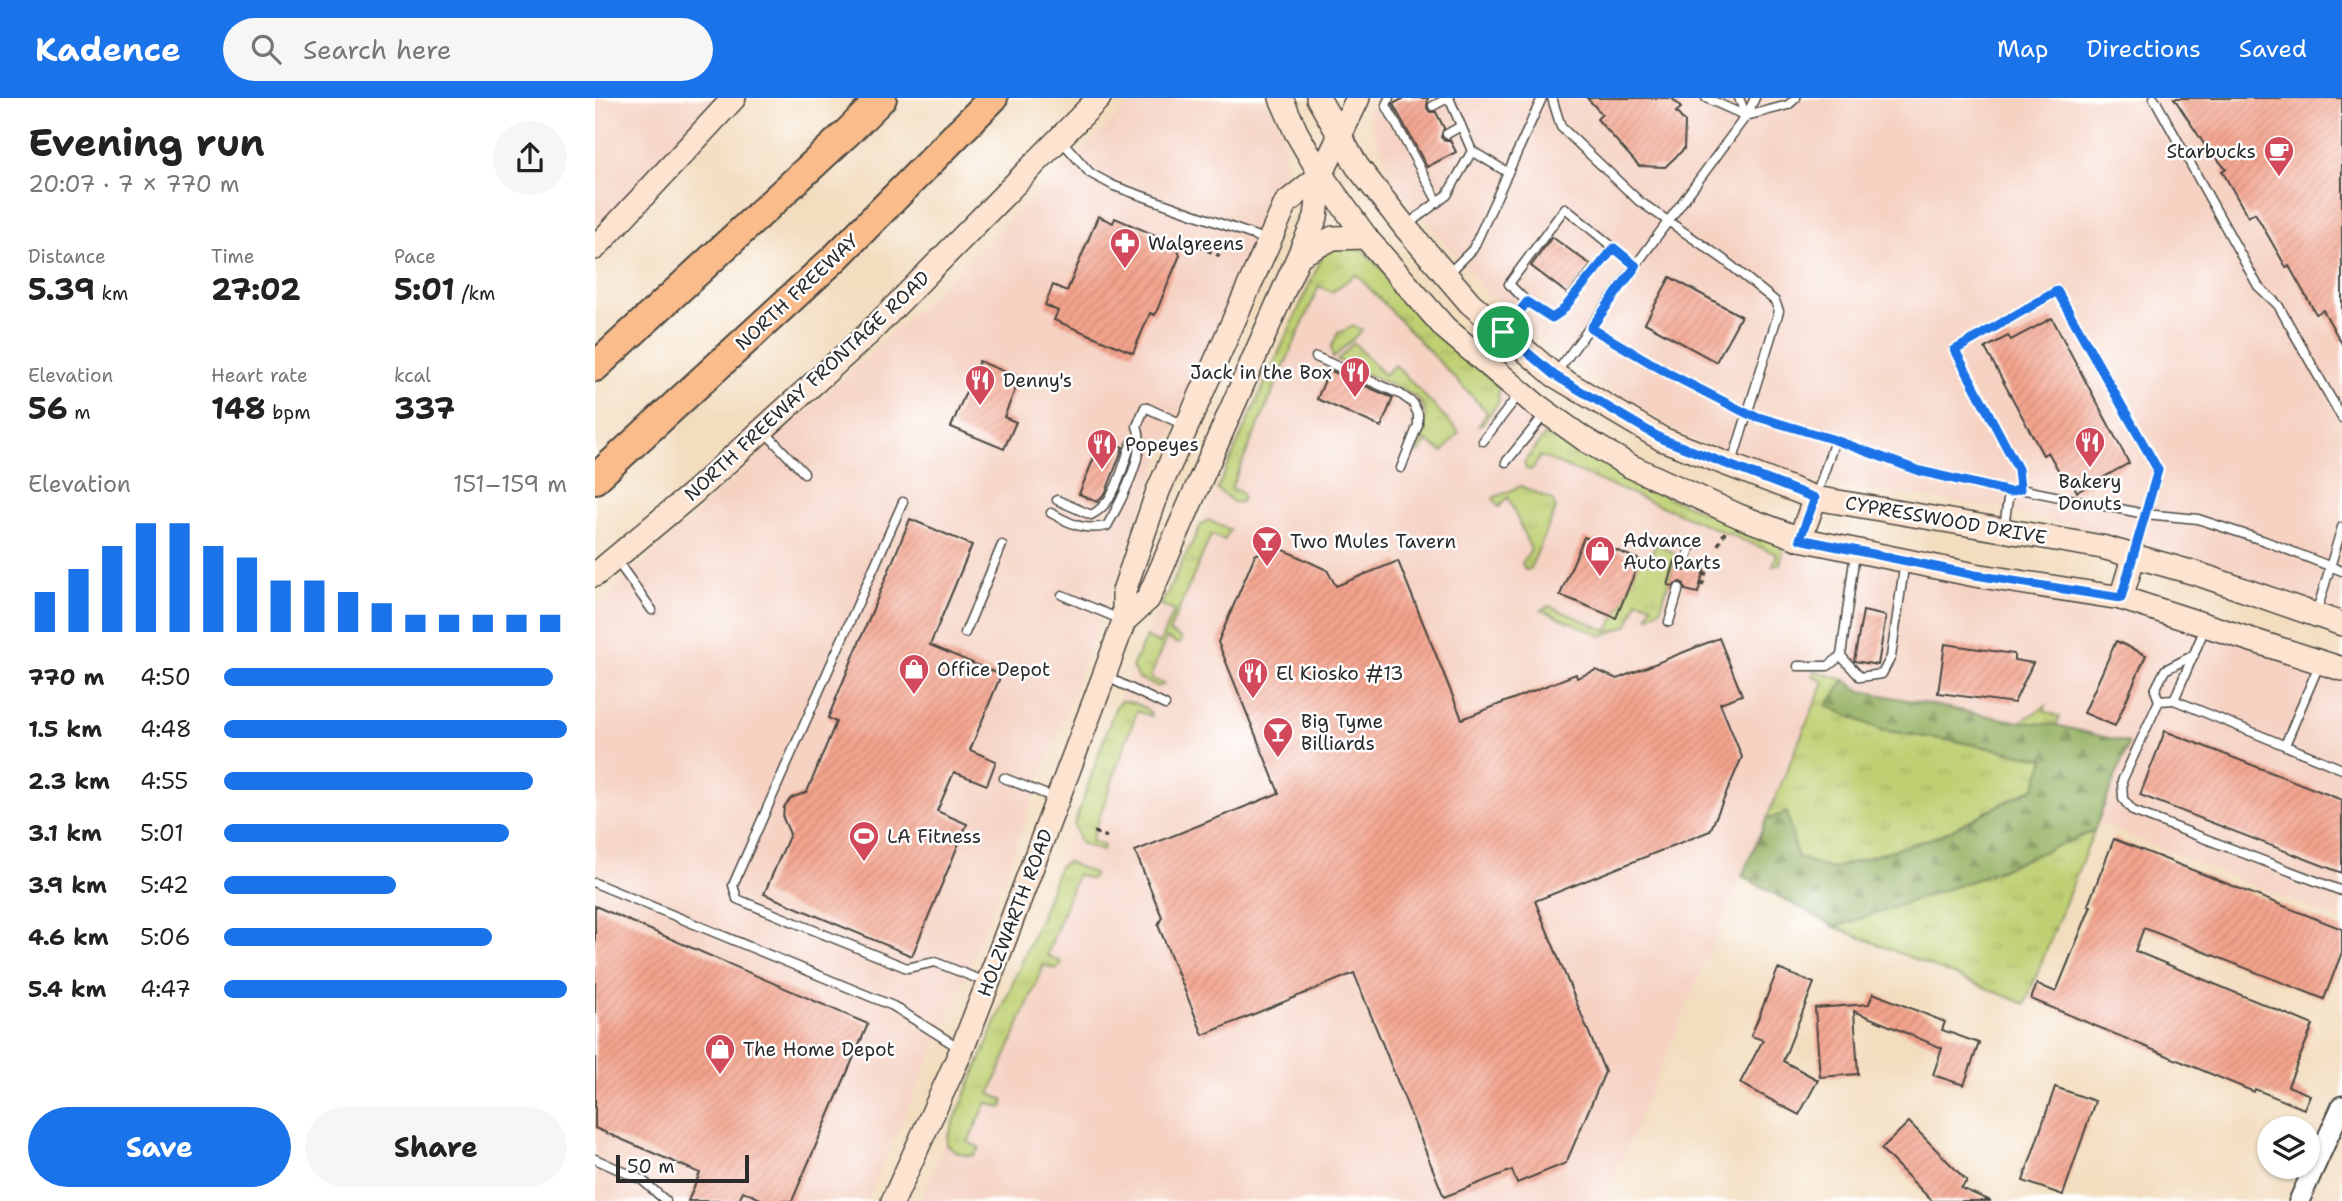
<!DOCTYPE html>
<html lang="en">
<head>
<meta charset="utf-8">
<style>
	body { margin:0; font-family:"Shantell Sans",sans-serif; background:#f6f6f6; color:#222; height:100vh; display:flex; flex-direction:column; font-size:26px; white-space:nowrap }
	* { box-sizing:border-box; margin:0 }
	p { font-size:23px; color:#767676 }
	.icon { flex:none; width:38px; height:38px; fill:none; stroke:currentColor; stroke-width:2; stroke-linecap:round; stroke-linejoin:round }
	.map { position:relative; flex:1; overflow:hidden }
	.details { display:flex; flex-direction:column; background:#fff; width:595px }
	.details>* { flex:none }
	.fabs { position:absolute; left:1662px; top:1018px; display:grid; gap:14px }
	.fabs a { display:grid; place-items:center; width:63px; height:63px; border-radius:50%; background:#fff; box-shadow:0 2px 5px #0004; font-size:35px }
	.scale { position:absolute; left:21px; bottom:18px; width:133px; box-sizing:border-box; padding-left:7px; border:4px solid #2b2b2b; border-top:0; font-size:19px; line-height:24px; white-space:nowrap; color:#2b2b2b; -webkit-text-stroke:5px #fff; paint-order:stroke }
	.pin { position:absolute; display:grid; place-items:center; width:60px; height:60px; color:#fff; margin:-30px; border:4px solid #fff; border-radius:50%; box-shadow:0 2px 7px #0007 }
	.round { display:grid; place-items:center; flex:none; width:74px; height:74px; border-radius:37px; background:#f6f6f6 }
	.summary { display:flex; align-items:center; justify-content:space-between; height:119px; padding:0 28px }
	h1 { font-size:38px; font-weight:700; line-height:52px }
	.figures { display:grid; grid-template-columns:repeat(3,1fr); gap:10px; height:119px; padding:7px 28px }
	.figures div { display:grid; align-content:center }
	.figures b { font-size:30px; font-weight:700 }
	.figures small { font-size:19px; font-weight:400 }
	.figures p { font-size:19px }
	.chart { height:196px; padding:14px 28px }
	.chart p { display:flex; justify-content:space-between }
	.chart svg { width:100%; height:126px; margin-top:7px; stroke:#1a73e8; stroke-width:6 }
	.cta { display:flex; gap:14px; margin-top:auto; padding:14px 28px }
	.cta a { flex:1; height:80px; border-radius:42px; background:#1a73e8; color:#fff; font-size:28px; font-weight:700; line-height:80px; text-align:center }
	.cta a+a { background:#f6f6f6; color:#222 }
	ul { padding:0 28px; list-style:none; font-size:23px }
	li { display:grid; grid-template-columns:112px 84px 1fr; align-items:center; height:52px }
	li i { height:18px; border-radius:9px; background:#1a73e8 }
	header { display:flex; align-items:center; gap:42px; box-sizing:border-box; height:98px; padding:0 35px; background:#1a73e8; color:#fff }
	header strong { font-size:33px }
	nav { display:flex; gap:38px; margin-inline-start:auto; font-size:24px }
	.search { width:490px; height:63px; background:#f6f6f6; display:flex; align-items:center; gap:18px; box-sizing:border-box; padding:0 24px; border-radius:38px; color:#767676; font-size:26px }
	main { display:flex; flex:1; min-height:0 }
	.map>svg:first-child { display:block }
	.built { fill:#f5d2c2 }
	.grass { fill:url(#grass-tufts); stroke:#757e4f; stroke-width:2 }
	.forest { fill:url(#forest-firs); stroke:#616e48; stroke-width:2 }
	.building { fill:url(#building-hatch) }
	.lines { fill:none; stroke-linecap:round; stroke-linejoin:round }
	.service-casing { stroke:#494641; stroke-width:11 }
	.tertiary-casing { stroke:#494641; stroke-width:23 }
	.secondary-casing { stroke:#494641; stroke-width:26 }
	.motorway-casing { stroke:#494641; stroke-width:32 }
	.path { stroke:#494641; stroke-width:3.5; stroke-dasharray:5 5; stroke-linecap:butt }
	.service { stroke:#fff; stroke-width:8 }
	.tertiary { stroke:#fff; stroke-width:19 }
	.secondary { stroke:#fde4d1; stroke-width:23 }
	.motorway { stroke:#fabc8b; stroke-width:28 }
	.route-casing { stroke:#fff; stroke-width:14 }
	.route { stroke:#1a73e8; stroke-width:9 }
	.labels { text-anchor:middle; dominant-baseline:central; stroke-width:5; stroke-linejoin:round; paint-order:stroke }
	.poi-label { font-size:19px; fill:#2b2b2b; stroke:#fff; text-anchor:start }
	.street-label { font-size:19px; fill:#2b2b2b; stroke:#fff }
</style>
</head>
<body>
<header>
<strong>Kadence</strong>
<div class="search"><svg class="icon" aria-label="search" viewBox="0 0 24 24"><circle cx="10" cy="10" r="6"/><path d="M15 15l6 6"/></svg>Search here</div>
<nav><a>Map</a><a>Directions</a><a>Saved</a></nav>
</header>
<main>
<section class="details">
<div class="summary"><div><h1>Evening run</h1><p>20:07 · 7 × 770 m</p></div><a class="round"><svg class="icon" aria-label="share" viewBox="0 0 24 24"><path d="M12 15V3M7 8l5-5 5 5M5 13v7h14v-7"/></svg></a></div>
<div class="figures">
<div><p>Distance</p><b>5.39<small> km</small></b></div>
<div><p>Time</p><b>27:02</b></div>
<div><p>Pace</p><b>5:01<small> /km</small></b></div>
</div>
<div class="figures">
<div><p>Elevation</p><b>56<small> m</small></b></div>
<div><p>Heart rate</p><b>148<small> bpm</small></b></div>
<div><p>kcal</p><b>337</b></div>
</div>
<div class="chart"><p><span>Elevation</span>151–159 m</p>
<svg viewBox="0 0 160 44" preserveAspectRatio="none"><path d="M5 44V30M15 44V22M25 44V14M35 44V6M45 44V6M55 44V14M65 44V18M75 44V26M85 44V26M95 44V30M105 44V34M115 44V38M125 44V38M135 44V38M145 44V38M155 44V38"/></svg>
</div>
<ul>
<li><b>770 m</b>4:50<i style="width:96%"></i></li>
<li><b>1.5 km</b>4:48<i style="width:100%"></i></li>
<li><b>2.3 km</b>4:55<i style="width:90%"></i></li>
<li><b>3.1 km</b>5:01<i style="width:83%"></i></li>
<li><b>3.9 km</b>5:42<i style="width:50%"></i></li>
<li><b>4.6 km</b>5:06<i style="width:78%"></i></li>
<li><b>5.4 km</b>4:47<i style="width:100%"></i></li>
</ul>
<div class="cta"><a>Save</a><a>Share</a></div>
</section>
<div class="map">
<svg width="1747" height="1103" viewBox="0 0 1747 1103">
	<defs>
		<pattern id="grass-tufts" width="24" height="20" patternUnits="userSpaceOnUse" patternTransform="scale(1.75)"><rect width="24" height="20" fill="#bfd073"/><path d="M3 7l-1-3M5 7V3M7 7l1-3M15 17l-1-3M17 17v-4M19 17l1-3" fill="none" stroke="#a4b364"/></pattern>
		<pattern id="forest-firs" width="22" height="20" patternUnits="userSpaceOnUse" patternTransform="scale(1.75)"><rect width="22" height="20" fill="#97b265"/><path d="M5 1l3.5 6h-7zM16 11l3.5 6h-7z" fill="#7b9153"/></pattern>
		<pattern id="building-hatch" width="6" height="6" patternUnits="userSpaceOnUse" patternTransform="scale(1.75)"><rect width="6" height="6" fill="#f3a38c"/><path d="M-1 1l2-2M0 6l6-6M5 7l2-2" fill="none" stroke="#d08c79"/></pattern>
	</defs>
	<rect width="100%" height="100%" fill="#fff"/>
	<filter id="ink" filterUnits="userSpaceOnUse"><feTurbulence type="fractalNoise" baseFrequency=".0143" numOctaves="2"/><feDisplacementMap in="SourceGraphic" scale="14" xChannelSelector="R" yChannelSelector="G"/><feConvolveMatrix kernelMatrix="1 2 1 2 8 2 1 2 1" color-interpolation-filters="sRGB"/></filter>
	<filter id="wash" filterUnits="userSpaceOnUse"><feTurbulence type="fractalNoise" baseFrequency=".00686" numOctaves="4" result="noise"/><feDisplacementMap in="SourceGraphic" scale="28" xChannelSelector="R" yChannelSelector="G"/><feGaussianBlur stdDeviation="1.57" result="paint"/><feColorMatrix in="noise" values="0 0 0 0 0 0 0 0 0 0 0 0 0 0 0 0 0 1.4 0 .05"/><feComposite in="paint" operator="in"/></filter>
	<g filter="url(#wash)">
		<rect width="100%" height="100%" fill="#f3ddbf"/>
		<g class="built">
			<polygon points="0,0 122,0 0,130"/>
			<polygon points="541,0 673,0 689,42 691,74 566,360 389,832 359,906 272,1103 0,1103 0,509 310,223"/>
			<polygon points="775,0 1747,0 1747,517 1561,447 1390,408 1225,385 1093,339 974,265 891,194 797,82 773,16"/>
			<polygon points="735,151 1015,368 1074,400 1137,425 1555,518 1655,548 1747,585 1747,823 1499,723 1203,710 1171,722 1009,1103 325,1103 445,821 520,610 556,525 599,438 727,159"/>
		</g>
		<g class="grass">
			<polygon points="757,146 768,152 903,289 904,303 888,325 884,327 892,314 761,176 737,194 724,188 636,390 646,394 648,400 646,404 638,404 622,391 727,159 735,151"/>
			<polygon points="759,228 767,232 738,260 736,250 743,235"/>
			<path d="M759,245L789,277L800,267L864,334L848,354L831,343L824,355C813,334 848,321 818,297L742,262Z"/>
			<polygon points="964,335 1015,368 1074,400 1183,443 1188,453 1185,466 1178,468 1182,456 945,358 939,370 935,372 931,371 929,364 950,337"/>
			<polygon points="926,388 957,402 961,410 935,471 930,472 927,465 936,452 913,399 904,409 898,400"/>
			<polygon points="613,422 635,432 629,442 616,437 574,534 586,540 586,544 583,546 571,540 555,580 569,586 563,589 543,580 537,569 551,539 564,546 579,513 566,507 606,427"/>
			<polygon points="1060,446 1078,454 1081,457 1066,510 1054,519 1053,517 1057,507 1043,502 1033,527 1008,538 946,512 954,508 1013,533 1019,520 1021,520 1045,462 1054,465"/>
			<polygon points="1219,573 1250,582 1233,608 1286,632 1364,644 1450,661 1440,689 1344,738 1236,771 1202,759 1191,715 1171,722 1229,584 1217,578"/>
			<path d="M525,603C535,603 551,608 556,616V618L542,613L499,734L496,743L509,748L507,753L485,745L479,727L520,610Z"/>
			<polygon points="1451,608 1449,613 1465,619 1461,627 1425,624"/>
			<polygon points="1499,733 1430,906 1240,829 1382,781"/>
			<path d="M472,764L498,775L499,778L495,781L482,776L452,857L466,864V867L461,871L449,867L395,996L409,1002V1008L406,1010L392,1004L373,1044L385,1050L378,1058C367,1058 360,1054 352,1047V1040L445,821L464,768Z"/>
		</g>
		<polygon class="forest" points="1250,582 1266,593 1425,624 1461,627 1534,645 1499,733 1382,781 1240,829 1147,778 1171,722 1192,714 1202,759 1236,771 1344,738 1440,689 1450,661 1364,644 1286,632 1232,608"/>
		<g id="blocks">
			<g class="building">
				<polygon points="809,0 833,0 832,10 835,14 841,14 849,30 846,39 849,42 855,42 861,54 832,69 798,6"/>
				<polygon points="992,0 1077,0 1086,10 1081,14 1090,24 1089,51 1070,69 1044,68 1002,21 1007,16"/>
				<polygon points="1579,0 1747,0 1747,246 1728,212 1721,216 1694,168 1691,169 1660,115 1653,119 1627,73 1631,71 1609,46"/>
				<polygon points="503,118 518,125 520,120 581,146 585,157 560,217 555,215 538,255 459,222 463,213 450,207 458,187 472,193"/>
				<polygon points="957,139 996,167 973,196 936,168"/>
				<polygon points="1075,179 1146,218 1121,264 1050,225"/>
				<polygon points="1457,220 1534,365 1482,394 1475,381 1470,384 1453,354 1448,357 1390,250 1413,238 1416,242"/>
				<polygon points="384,263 425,280 409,319 421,324 409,351 356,329"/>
				<polygon points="734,272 798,300 786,329 722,301"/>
				<polygon points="507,340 528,349 511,394 502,404 484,396"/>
				<polygon points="315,421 377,447 335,547 406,577 375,652 401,663 392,687 359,674 342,713 372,726 317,858 169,796 195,736 188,720 189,709 196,700 212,694 241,624 233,620"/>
				<polygon points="989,439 1045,462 1021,520 965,497"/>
				<polygon points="676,450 679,454 687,451 732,472 741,488 803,463 867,621 981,576 982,580 1001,572 1022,581 1124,540 1147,597 1125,605 1147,659 1115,733 940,803 1010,974 971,1065 922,1085 917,1072 849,1099 759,875 608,937 563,827 567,819 540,753 684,695 623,544 660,457"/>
				<polygon points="1080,463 1084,465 1085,471 1089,473 1094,472 1096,468 1109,472 1103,495 1090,492 1089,486 1085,484 1078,488 1073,487"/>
				<polygon points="1268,513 1291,518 1283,567 1259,563"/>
				<polygon points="1521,543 1551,557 1520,628 1489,615"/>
				<polygon points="1350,546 1419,556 1419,562 1438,565 1419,605 1343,595"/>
				<polygon points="1570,633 1747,702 1747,775 1545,697"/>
				<polygon points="1519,741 1747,831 1747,854 1729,901 1549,830 1540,853 1718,927 1693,988 1715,997 1709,1011 1660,991 1659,994 1436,901 1442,886 1461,894 1496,808 1493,807"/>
				<polygon points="0,808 273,926 197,1103 170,1103 148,1093 144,1103 93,1103 105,1075 0,1030"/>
				<polygon points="1183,871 1219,885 1188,963 1223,982 1204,1017 1145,985 1168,942 1156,938"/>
				<polygon points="1278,895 1350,924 1347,932 1384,945 1369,987 1338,977 1347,950 1259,913 1263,976 1225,979 1220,910 1274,906"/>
				<polygon points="1460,989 1500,1003 1468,1097 1428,1083"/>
				<polygon points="1314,1024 1372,1083 1366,1090 1396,1103 1337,1103 1286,1051"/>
			</g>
		</g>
	</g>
	<g filter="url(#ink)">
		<use href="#blocks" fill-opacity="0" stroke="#494641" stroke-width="2"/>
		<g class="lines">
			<g class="service-casing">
				<g id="service">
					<polyline points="794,0 791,7 843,104"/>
					<polyline points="957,0 966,29 1044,103 1128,161 1180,203 1184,213 1137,365"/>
					<polyline points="1111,0 1151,18 1193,7 1201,0"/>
					<polyline points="1144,0 1151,18"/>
					<polyline points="1559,0 1663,188 1683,207 1747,320"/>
					<polyline points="838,8 853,0"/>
					<polyline points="852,36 866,28"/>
					<polyline points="465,41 495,75 519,88 672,142"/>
					<polyline points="877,53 912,74"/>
					<polyline points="812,127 852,97 877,53 854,0"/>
					<polyline points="852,177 878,151 947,0"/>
					<polyline points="932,204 957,220 966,214 1019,150"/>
					<polyline points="996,230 1073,275 1153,316 1240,342 1325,373 1414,394 1425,391 1550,416 1603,421 1670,443 1747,473"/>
					<polyline points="910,231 932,204 914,186 970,110 1041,168"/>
					<polyline points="721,259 805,296 818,305 823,316 823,327 806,370"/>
					<polyline points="961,275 1151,18 1160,0"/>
					<polyline points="170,334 209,375"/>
					<polyline points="888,343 925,295"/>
					<polyline points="911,364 951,315"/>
					<polyline points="1425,391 1423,371 1360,252 1462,193 1563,372 1540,454"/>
					<polyline points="1221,398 1240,342"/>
					<path d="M462,402L496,417C521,405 527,370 536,346L543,342"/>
					<polyline points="308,404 138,787 142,801 312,870 340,864 391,884"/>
					<path d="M456,415C476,426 489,433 512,428C525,405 553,354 542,328L550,309L589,327"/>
					<polyline points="1409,429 1414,394"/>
					<polyline points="1260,455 1246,558 1265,579 1287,576 1296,559 1310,463"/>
					<polyline points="22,463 57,512"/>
					<polyline points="1090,467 1096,447"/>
					<polyline points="467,497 527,522"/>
					<polyline points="1721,516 1747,429"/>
					<polyline points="1074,524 1084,490"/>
					<polyline points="1610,530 1579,602 1564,603 1527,683 1528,701 1538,713 1747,793"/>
					<polyline points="370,535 407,447"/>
					<polyline points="1203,568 1233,568 1246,558"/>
					<polyline points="510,578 570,607"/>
					<polyline points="1579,602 1747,671"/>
					<polyline points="1564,603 1560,592 1570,572 1599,557"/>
					<polyline points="1690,647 1724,567"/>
					<polyline points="409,680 460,700"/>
					<polyline points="0,785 298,908 366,951"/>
					<polyline points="0,1061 47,1082 71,1103"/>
				</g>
			</g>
			<g class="tertiary-casing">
				<polyline id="tertiary" points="1704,1103 1747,1008"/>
			</g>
			<g class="secondary-casing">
				<g id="secondary">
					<polyline points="686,0 701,34 726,77 773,142 850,230 940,306 989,341 1035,368 1144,418 1205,441 1380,477 1526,500 1747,571"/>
					<polyline points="723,0 762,68 810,129 875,205 959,277 1067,341 1220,400 1507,449 1603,476 1747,526"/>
					<polyline points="0,150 139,0"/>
					<polyline points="705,157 738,140 771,139"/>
					<polyline points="1205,441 1220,400"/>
					<polyline points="0,477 98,395 273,236 504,0"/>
					<polyline points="1526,500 1539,457"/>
					<polyline points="529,523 553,501 721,119 726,77 763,0"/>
					<polyline points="298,1103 367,951 393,885 509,578 529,523 529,493 563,393 691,105 726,77"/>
				</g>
			</g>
			<g class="motorway-casing">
				<g id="motorway">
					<polyline points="0,269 253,34 287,0"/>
					<polyline points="0,381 240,160 398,0"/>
				</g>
			</g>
			<g class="path">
				<polyline points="603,148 625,158"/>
				<polyline points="1123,447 1130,434"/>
				<polyline points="1107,488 1112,469"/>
				<polyline points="499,734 512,739"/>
			</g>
			<use href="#service" class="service"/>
			<use href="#tertiary" class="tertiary"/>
			<use href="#secondary" class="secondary"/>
			<use href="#motorway" class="motorway"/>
		</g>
	</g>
	<g class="lines" filter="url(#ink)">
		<g class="route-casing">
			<polygon id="route" points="1019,150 1041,168 996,230 1073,275 1153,316 1240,342 1325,373 1415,394 1425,391 1423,371 1360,252 1462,193 1563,372 1526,500 1380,477 1205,441 1220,400 1067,341 959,277 908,234 932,204 957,220 966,214"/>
		</g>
		<use href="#route" class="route"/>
	</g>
	<defs>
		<g id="cafe-pin" transform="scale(1.575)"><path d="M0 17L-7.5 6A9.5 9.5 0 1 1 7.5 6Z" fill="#d1495b" stroke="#fff"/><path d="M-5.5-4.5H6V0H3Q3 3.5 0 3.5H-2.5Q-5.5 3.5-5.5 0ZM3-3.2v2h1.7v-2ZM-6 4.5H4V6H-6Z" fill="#fff"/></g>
		<g id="pharmacy-pin" transform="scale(1.575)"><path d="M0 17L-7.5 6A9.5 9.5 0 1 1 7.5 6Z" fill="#d1495b" stroke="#fff"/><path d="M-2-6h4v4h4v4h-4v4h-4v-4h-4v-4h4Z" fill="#fff"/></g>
		<g id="restaurant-pin" transform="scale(1.575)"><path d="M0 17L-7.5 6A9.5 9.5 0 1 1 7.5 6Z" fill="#d1495b" stroke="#fff"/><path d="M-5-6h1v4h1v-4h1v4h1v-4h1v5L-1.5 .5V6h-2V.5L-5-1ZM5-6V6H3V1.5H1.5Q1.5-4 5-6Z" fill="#fff"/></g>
		<g id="bar-pin" transform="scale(1.575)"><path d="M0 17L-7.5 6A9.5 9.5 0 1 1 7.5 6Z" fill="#d1495b" stroke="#fff"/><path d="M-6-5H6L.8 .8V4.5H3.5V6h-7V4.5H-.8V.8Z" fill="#fff"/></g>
		<g id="shop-pin" transform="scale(1.575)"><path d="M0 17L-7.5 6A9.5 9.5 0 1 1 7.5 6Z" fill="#d1495b" stroke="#fff"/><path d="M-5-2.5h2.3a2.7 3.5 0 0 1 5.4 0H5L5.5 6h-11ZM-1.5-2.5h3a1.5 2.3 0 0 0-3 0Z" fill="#fff"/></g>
		<g id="stadium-pin" transform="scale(1.575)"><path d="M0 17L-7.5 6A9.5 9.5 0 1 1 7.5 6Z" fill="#d1495b" stroke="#fff"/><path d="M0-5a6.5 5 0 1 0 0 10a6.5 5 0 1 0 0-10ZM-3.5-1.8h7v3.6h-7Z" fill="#fff"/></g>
	</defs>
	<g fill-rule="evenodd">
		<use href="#cafe-pin" x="1684" y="53"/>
		<use href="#pharmacy-pin" x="530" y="145"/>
		<use href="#restaurant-pin" x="760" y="274"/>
		<use href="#restaurant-pin" x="385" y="282"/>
		<use href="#restaurant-pin" x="1495" y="344"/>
		<use href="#restaurant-pin" x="507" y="346"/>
		<use href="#bar-pin" x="672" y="443"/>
		<use href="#shop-pin" x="1005" y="453"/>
		<use href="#shop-pin" x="319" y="571"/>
		<use href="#restaurant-pin" x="658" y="575"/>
		<use href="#bar-pin" x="683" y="634"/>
		<use href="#stadium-pin" x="269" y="738"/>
		<use href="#shop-pin" x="125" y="951"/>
	</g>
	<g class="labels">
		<g class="poi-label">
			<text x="1661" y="53" text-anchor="end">Starbucks</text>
			<text x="553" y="145">Walgreens</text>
			<text x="737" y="274" text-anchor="end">Jack in the Box</text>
			<text x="408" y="282">Denny's</text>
			<text x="530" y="346">Popeyes</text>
			<text x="1495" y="383" text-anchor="middle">Bakery<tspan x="1495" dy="22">Donuts</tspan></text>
			<text x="1028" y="442">Advance<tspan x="1028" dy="22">Auto Parts</tspan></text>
			<text x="695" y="443">Two Mules Tavern</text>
			<text x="342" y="571">Office Depot</text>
			<text x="681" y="575">El Kiosko #13</text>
			<text x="706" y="623">Big Tyme<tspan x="706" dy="22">Billiards</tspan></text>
			<text x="292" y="738">LA Fitness</text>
			<text x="148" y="951">The Home Depot</text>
		</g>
		<g class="street-label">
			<text transform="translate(202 194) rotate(-43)">NORTH FREEWAY</text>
			<text transform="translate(212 288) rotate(-43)">NORTH FREEWAY FRONTAGE ROAD</text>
			<text transform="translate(1351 422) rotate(10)">CYPRESSWOOD DRIVE</text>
			<text transform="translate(420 815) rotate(-69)">HOLZWARTH ROAD</text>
		</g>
	</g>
</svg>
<div class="fabs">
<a><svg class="icon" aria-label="layers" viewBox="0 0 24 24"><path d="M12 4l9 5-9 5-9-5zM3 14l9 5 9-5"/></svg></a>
</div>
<div class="scale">50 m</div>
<div class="pin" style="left:908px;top:234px;background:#1e9e55"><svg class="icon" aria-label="arrive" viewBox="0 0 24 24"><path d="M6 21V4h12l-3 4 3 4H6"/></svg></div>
</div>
</main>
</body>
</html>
